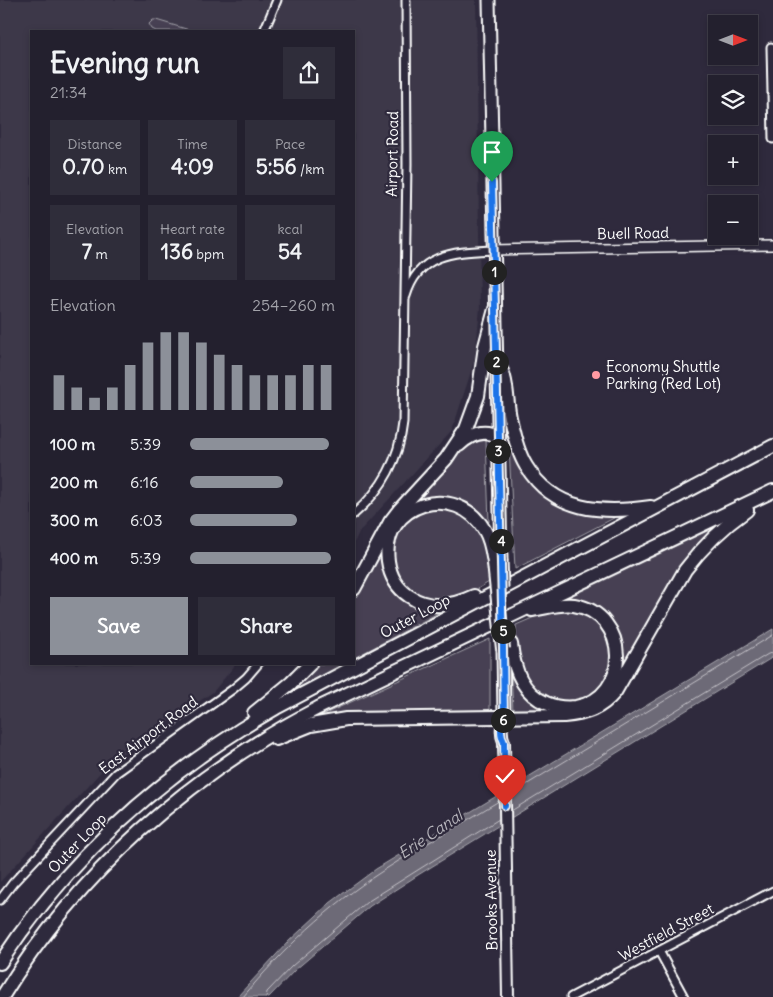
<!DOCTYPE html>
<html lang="en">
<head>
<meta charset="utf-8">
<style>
	body { margin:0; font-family:Delius,sans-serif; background:#2f2d3a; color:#f1f3f6; height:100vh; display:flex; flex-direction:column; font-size:19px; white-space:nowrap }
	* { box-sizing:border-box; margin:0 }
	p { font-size:16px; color:#a3a3aa }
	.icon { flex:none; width:28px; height:28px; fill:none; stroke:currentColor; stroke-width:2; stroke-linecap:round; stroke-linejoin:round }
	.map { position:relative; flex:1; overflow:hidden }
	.side { position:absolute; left:30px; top:30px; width:325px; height:635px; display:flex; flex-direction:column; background:#23202e; border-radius:0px; box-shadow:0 2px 8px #0003,0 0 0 1px #403e4a }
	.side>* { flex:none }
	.needle { width:32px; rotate:90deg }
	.buttons { position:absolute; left:708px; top:15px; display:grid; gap:10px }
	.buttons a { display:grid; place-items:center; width:50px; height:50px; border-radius:0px; background:#23202e; box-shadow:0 2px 8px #0003,0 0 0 1px #403e4a; font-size:25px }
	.pin { position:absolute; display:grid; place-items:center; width:42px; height:42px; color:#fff; margin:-51px -21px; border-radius:50% 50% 50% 0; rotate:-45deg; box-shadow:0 0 5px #0007 }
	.pin .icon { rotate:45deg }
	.km { position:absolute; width:25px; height:25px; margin:-12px; border-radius:50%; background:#222; color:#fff; font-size:14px; line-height:25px; text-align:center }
	.round { display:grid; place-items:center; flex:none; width:52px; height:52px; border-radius:0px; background:#2f2d3a }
	.head { display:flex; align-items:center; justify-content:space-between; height:85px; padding:0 20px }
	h1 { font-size:28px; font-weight:700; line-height:38px }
	.metrics { display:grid; grid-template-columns:repeat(3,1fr); gap:8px; height:85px; padding:5px 20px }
	.metrics div { display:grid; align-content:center; border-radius:0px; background:#2f2d3a; text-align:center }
	.metrics b { font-size:21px; font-weight:700 }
	.metrics small { font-size:14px; font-weight:400 }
	.metrics p { font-size:14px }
	.chart { height:140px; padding:10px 20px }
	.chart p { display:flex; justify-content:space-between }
	.chart svg { width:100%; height:90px; margin-top:5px; stroke:#8c9099; stroke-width:6 }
	.cta { display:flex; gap:10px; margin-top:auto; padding:10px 20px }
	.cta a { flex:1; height:58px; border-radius:0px; background:#8c9099; color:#fff; font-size:20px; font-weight:700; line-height:58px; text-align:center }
	.cta a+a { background:#2f2d3a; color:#f1f3f6 }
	ul { padding:0 20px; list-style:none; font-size:16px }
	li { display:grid; grid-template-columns:80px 60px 1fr; align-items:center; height:38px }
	li i { height:12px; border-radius:6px; background:#8c9099 }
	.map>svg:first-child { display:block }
	.built { fill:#3c3749 }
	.green { fill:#464152; stroke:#a2a0a8 }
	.water { fill:#6d6a77; stroke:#a7a6ad }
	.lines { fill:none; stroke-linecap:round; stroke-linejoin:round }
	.shore { stroke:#c5c3c9; stroke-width:1 }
	.minor-casing { stroke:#fff; stroke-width:11 }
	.tertiary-casing { stroke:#fff; stroke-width:12 }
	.secondary-casing { stroke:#fff; stroke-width:14 }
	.primary-casing { stroke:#fff; stroke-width:15 }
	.motorway-casing { stroke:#fff; stroke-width:16 }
	.minor { stroke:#2f2a3d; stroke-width:7 }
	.tertiary { stroke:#2f2a3d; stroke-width:9 }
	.secondary { stroke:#2f2a3d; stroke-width:10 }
	.primary { stroke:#2f2a3d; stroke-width:11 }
	.motorway { stroke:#2f2a3d; stroke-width:12 }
	.primary-bridge-casing { stroke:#fff; stroke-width:15; stroke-linecap:butt }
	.motorway-bridge-casing { stroke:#fff; stroke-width:16; stroke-linecap:butt }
	.primary-bridge { stroke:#2f2a3d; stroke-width:11 }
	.motorway-bridge { stroke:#2f2a3d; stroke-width:12 }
	.route-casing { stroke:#fff; stroke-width:10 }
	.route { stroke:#1a73e8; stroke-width:6 }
	.poi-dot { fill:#ff9aa2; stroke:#2f2a3d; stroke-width:2 }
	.labels { text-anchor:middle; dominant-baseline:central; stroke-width:4.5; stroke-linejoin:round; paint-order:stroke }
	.street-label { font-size:15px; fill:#fff; stroke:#2f2a3d }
	.poi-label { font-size:15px; fill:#fff; stroke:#2f2a3d; text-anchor:start }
	.water-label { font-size:16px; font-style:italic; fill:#b6b4bb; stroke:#2f2a3d }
</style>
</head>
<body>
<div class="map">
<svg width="773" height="997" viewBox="0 0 773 997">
	<rect width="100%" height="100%" fill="#2f2a3d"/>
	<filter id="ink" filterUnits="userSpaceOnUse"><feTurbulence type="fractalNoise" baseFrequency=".02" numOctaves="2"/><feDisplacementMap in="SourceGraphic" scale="10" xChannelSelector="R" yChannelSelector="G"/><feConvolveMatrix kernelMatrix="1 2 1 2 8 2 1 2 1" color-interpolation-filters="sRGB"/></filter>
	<g filter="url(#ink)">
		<polygon class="built" points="0,0 476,0 480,308 475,359 452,431 359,532 354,543 354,31 31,31 31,664 236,664 213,692 109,763 0,882"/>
		<g class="green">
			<polygon points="153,20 156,20 193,31 156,31 152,29 149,24"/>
			<polygon points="508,426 537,483 612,515 614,518 515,569"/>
			<polygon points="484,438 486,440 489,522 471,510 410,507 456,454 471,441"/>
			<polygon points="432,506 461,511 481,532 488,561 489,582 471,593 435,602 410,592 396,574 392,545 405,520"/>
			<polygon points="722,524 624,667 620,667 619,639 568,600 569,597"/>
			<polygon points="383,539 388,577 439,607 440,612 354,658 354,596"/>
			<polygon points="574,608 591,615 607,631 614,657 607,679 594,695 577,702 557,703 532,688 522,668 516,646 516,625 544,613"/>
			<polygon points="490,639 490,711 343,715 318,717"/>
			<polygon points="315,664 343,664 285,695"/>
			<polygon points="511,667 549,707 548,712 513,712"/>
		</g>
		<polygon class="water" points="773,629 773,657 418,875 370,906 295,970 269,997 237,997 288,942 330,903 376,869"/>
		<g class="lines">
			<g class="shore">
				<polyline points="511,794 773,635"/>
				<polyline points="511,811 768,654 773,653"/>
				<path d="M243,997C282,950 330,905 381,872C419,847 460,825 499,801"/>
				<polyline points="266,997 267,992 292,966 367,902 499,819"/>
			</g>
			<g class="minor-casing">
				<g id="minor">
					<polyline points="264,31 277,0"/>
					<polyline points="771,47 773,139"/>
					<path d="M406,296C419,252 455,252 493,250"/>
					<path d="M354,514C382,490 399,460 403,423L407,164L406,0"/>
					<polyline points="0,900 13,883 116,773 233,689 246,678 258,664"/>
					<polyline points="659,951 684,997"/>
					<polyline points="571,997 773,891"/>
				</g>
			</g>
			<g class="tertiary-casing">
				<polyline id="tertiary" points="493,250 773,245"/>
			</g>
			<g class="secondary-casing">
				<path id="secondary" d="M504,716C502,725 500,733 504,742L508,997"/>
			</g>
			<g class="primary-casing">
				<g id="primary">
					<polyline points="489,0 501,560"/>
					<polyline points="503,649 504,716"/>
				</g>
			</g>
			<g class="motorway-casing">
				<g id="motorway">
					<path d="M496,360C498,365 503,371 504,377C508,391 507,408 511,422C514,436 518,453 526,466C554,512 602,514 651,507"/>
					<path d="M459,445C470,435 484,428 497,437"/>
					<polyline points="354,589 390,522 400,509 446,459 466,429 478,396 485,346 495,309"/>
					<path d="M474,596C453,606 429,610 409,596C397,588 390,575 388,561C380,503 457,480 485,531C491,541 492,552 494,563"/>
					<path d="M511,644C514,669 522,693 546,703C555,707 566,708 576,707C632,697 630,614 574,605C560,603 546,608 532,610"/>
					<polyline points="254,713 291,683 310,664"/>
					<path d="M276,739L311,725L346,719L564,716C586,714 601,709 615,692L685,570C703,546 723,527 747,510"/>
					<path d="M0,963C70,856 166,771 276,708L773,446"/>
					<path d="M2,997C79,872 189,775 318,708L773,491"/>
				</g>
			</g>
			<use href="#minor" class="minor"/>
			<use href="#tertiary" class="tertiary"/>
			<use href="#secondary" class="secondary"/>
			<use href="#primary" class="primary"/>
			<use href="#motorway" class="motorway"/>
			<g class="primary-bridge-casing">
				<polyline id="primary-bridge" points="501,560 502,588"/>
			</g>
			<g class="motorway-bridge-casing">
				<polyline id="motorway-bridge" points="494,563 503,649"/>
			</g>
			<use href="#primary-bridge" class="primary-bridge"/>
			<use href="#motorway-bridge" class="motorway-bridge"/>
		</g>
	</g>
	<g class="lines" filter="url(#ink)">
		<g class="route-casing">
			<path id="route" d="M492,182L503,648L504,718C500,725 500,735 504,742L505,806"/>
		</g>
		<use href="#route" class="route"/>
	</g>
	<circle class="poi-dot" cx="596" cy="375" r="5"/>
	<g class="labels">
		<g class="street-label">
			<text transform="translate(392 154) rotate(-89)">Airport Road</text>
			<text transform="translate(633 233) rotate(-1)">Buell Road</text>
			<text transform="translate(415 616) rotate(-28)">Outer Loop</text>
			<text transform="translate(148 735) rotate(-37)">East Airport Road</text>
			<text transform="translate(77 843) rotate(-46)">Outer Loop</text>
			<text transform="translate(491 900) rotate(-91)">Brooks Avenue</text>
			<text transform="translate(666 932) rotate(-28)">Westfield Street</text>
		</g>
		<g class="poi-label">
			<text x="606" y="366">Economy Shuttle<tspan x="606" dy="17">Parking (Red Lot)</tspan></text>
		</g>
		<g class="water-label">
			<text transform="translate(430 834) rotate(-34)">Erie Canal</text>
		</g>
	</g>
</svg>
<div class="buttons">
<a><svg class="needle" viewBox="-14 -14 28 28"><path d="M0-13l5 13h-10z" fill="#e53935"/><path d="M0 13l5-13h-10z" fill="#a3a3aa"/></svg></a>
<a><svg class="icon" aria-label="layers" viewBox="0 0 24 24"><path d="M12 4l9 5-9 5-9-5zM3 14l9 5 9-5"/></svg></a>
<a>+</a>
<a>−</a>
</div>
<div class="pin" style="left:492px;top:182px;background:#1e9e55"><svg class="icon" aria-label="arrive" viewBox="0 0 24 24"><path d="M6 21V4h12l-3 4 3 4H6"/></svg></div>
<div class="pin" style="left:505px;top:806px;background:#d93025"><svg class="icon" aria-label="check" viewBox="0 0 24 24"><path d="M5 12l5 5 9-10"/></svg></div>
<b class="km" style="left:494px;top:272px">1</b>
<b class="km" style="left:496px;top:362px">2</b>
<b class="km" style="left:498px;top:451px">3</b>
<b class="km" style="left:501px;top:541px">4</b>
<b class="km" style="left:503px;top:631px">5</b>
<b class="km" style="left:503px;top:720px">6</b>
<section class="side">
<div class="head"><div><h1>Evening run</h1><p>21:34</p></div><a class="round"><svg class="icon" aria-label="share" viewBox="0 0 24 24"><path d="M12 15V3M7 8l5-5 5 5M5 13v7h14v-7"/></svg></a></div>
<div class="metrics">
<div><p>Distance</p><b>0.70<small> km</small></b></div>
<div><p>Time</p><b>4:09</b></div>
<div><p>Pace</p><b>5:56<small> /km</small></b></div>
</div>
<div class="metrics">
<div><p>Elevation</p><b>7<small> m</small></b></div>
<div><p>Heart rate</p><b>136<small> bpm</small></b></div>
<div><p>kcal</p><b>54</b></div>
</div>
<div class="chart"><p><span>Elevation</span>254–260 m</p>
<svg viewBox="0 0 160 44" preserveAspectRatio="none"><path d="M5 44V27M15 44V33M25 44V38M35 44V33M45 44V22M55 44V11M65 44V6M75 44V6M85 44V11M95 44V17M105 44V22M115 44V27M125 44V27M135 44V27M145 44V22M155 44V22"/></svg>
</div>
<ul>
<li><b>100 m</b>5:39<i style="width:96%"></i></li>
<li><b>200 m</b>6:16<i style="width:64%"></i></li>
<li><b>300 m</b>6:03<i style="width:74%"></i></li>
<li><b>400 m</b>5:39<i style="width:97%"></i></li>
</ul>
<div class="cta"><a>Save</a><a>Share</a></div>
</section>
</div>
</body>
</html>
